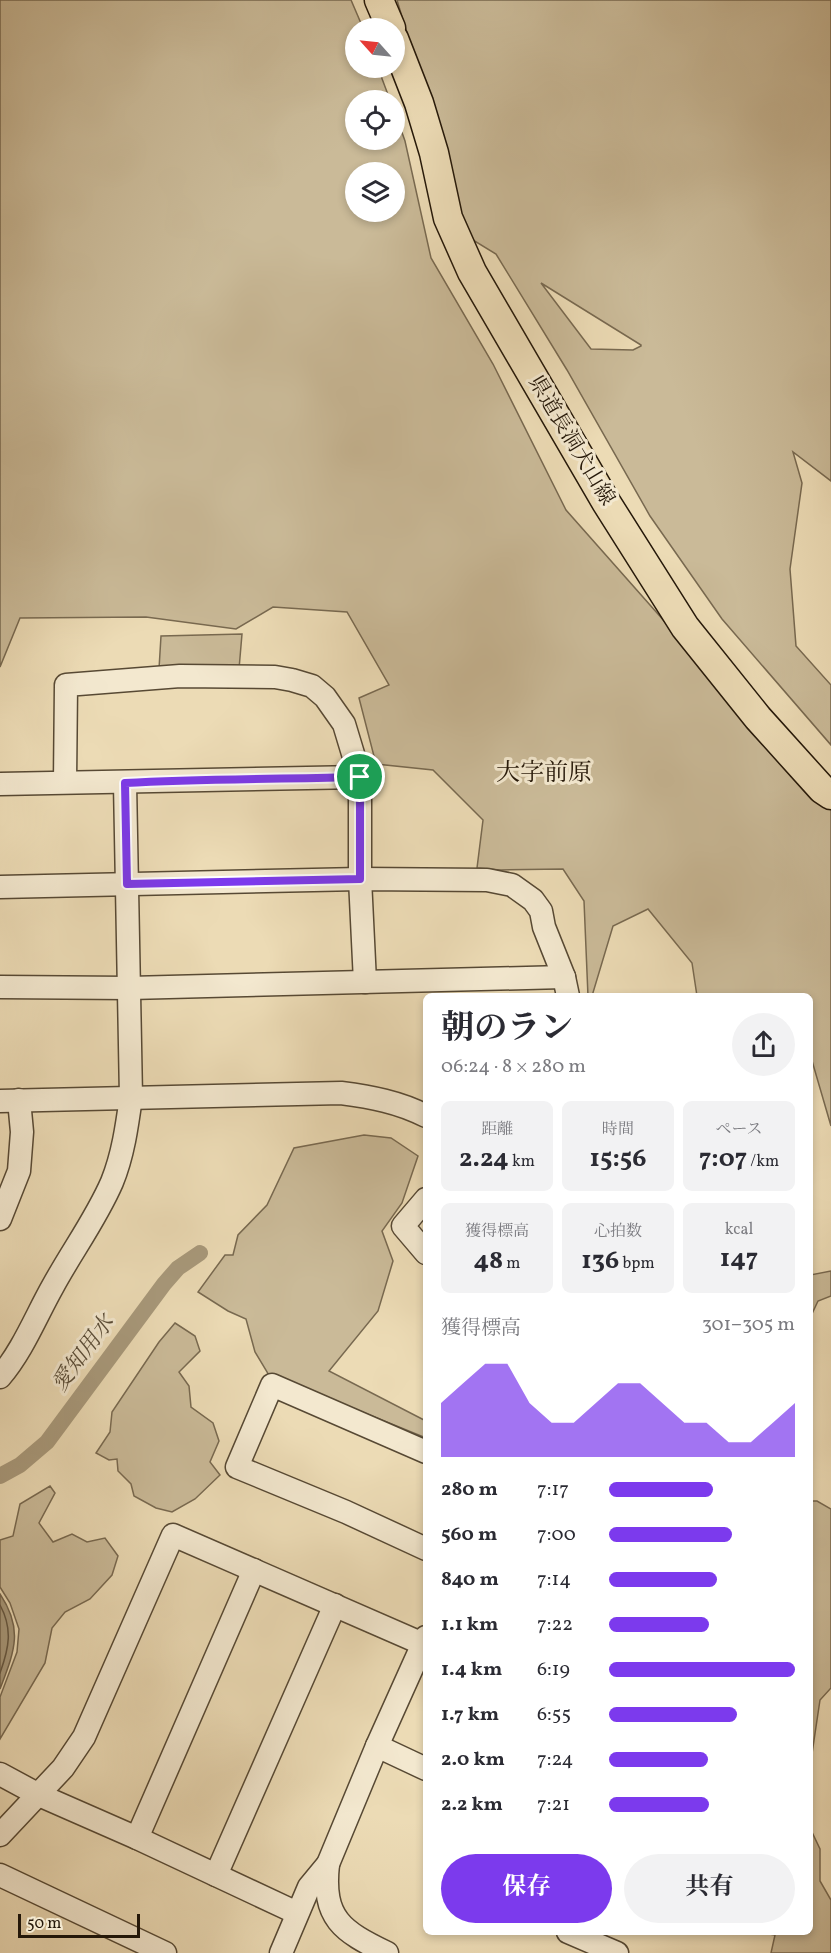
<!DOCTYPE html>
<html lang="ja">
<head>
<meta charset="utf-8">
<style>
	body { margin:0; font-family:Vollkorn,"Noto Serif JP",serif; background:#f2f2f3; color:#2b2b33; height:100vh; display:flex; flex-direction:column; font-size:22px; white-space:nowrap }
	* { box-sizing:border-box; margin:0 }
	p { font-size:20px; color:#7c7c81 }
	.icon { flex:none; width:33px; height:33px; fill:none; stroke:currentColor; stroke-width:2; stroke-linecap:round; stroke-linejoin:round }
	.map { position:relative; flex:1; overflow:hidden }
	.side { position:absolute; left:423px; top:993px; width:390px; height:942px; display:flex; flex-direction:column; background:#fff; border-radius:9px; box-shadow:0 3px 9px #0003 }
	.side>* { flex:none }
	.needle { width:39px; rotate:297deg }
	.controls { position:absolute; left:345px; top:18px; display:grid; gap:12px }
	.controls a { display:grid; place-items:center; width:60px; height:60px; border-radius:50%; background:#fff; box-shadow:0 3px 9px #0003; font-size:30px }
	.scale { position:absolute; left:18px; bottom:15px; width:122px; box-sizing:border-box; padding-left:6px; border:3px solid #251809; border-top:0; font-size:16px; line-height:21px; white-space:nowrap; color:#251809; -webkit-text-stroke:4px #f3e8cf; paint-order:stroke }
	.pin { position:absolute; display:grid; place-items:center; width:51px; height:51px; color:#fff; margin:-26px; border:3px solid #fff; border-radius:50%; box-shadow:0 2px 6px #0007 }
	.round { display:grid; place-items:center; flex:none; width:63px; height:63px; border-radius:32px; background:#f2f2f3 }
	.head { display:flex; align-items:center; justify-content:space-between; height:102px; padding:0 18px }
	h1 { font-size:33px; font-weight:700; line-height:45px }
	.metrics { display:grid; grid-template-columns:repeat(3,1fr); gap:9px; height:102px; padding:6px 18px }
	.metrics div { display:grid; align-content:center; border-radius:9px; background:#f2f2f3; text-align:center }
	.metrics b { font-size:26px; font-weight:700 }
	.metrics small { font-size:16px; font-weight:400 }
	.metrics p { font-size:16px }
	.chart { height:168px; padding:12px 18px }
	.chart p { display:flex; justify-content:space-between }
	.chart svg { width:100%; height:108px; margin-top:6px; fill:#7c3aed; opacity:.7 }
	.button { display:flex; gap:12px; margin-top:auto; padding:12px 18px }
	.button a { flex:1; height:69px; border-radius:36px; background:#7c3aed; color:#fff; font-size:24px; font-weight:700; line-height:69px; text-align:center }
	.button a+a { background:#f2f2f3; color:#2b2b33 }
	ul { padding:0 18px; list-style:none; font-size:20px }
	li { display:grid; grid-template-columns:96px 72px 1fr; align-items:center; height:45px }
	li i { height:15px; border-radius:8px; background:#7c3aed }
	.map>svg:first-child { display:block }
	.green { fill:#caba98; stroke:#786950; stroke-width:1.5; fill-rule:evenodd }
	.water { fill:#a8997b; stroke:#74654d; stroke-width:1.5 }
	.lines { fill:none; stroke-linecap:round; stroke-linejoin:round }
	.shore { stroke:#665842; stroke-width:1.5 }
	.canal { stroke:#a8997b; stroke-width:16 }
	.minor-casing { stroke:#574934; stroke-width:25 }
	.major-casing { stroke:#251809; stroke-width:31 }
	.minor { stroke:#f3e8cf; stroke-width:22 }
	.major { stroke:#ecdbb5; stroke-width:28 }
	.route-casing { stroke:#fff; stroke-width:12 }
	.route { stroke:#7c3aed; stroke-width:8 }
	.labels { text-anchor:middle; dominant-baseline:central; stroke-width:6; stroke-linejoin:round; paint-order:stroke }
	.street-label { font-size:21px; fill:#251809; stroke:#f3e8cf }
	.water-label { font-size:22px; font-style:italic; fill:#594c37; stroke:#f3e8cf }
	.quarter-label { font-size:24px; fill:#251809; stroke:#f3e8cf }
</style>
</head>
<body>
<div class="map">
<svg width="831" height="1953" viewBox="0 0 831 1953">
	<rect width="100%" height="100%" fill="#ecdbb5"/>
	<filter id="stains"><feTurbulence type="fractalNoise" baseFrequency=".00333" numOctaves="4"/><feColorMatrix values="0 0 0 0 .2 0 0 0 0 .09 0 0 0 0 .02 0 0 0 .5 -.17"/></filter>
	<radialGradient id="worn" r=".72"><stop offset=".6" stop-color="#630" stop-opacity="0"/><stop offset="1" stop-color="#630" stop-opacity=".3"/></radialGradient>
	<g class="green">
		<path d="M0,0H351L363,28H356V68H378L390,100H356V140H394L395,113L405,141L431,258L493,364L566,510L819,796L831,806V1126L810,1054V996H697L692,963L648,909L613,926L592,996H588L584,901L563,869L500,870L477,868L483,820L433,770L376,764L359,698L389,685L347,612L273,607L236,629L146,617L20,618L0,667ZM356,172H394V212H356Z"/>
		<path d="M397,0H831V481L793,452L802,483L790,569L796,646L831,685V745L722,619L650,516L567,370L496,254L468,237ZM541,283L641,345V346L633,350L591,349Z"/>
		<polygon points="242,634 239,669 159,669 161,636"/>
		<polygon points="364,1135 391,1138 418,1156 402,1203 382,1231 393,1261 378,1311 329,1371 426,1421 426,1438 303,1388 270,1377 255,1352 246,1319 228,1311 198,1292 225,1255 233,1255 238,1235 267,1205 294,1148"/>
		<polygon points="831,1271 831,1296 818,1301 810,1318 810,1275"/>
		<polygon points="175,1323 195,1336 200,1351 179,1372 189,1386 191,1407 213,1423 219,1441 210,1462 220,1475 195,1499 172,1512 156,1508 134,1496 131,1484 118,1471 117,1459 109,1460 96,1453 110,1432 112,1412 159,1342"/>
		<polygon points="50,1486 55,1493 39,1523 53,1542 72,1534 87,1542 105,1538 118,1556 112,1575 90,1599 65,1612 52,1628 45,1663 0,1739 0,1697 17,1652 19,1629 10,1603 0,1587 0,1540 13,1536 20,1504"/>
		<polygon points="810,1501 817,1501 831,1509 831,1688 820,1700 810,1767"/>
		<polygon points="810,1828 820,1849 820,1881 831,1900 831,1953 771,1953 775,1935 757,1932 810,1932"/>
	</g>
	<path class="water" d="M0,1594C24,1630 14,1652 0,1689Z"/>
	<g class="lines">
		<path class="shore" d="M0,1605C13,1629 9,1648 0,1673"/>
		<polyline class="canal" points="0,1476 20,1465 47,1442 164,1284 178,1268 200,1253"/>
		<g class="minor-casing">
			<g id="minor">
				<polyline points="65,782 66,685 180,676 275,677 292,680 312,686 325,697 344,724 360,777"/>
				<polyline points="0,784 360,777 360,879 365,982"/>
				<polyline points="0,887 360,879 487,880 512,885 533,900 541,911 544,927 564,977 568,996"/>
				<polyline points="0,987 130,988 564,977"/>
				<path d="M0,1101L341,1093C371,1097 399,1102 426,1116"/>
				<polyline points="426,1199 403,1226 426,1253"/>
				<polyline points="0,1219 19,1171 22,1132 19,1100"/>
				<path d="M0,1377C23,1350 36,1316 53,1286C72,1251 96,1219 112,1182C123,1155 127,1126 131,1097L125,783"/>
				<polyline points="426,1452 272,1385 237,1467 346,1512 426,1549"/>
				<polyline points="377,1746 426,1769"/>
				<polyline points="0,1774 39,1795 137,1838 297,1913"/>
				<polyline points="0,1835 63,1768 84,1737 173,1535 423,1644"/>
				<polyline points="137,1838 254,1570"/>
				<path d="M328,1864C322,1919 342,1931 387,1953"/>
				<polyline points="0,1875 165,1953"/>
				<polyline points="216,1875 335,1605"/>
				<polyline points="568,1932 617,1953"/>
				<polyline points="281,1953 309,1887 328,1864 377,1746 426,1637"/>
			</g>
		</g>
		<g class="major-casing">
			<g id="major">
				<polyline points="379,0 391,28"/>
				<polyline points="394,39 419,103 434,153 448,218 472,272 606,502 685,627 758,718 822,789 831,795"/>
			</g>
		</g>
		<use href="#minor" class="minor"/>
		<use href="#major" class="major"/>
	</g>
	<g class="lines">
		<g class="route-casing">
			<path id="route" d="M360,777V879L127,884L125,783C203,779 282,779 360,777Z"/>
		</g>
		<use href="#route" class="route"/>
	</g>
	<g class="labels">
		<g class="street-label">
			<text transform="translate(571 441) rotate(59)">県道長洞犬山線</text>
		</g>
		<g class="water-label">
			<text transform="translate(84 1354) rotate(-54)">愛知用水</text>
		</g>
		<g class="quarter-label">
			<text x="544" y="774">大字前原</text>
		</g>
	</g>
	<rect width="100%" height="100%" filter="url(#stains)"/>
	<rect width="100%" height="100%" fill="url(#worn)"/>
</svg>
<div class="controls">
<a><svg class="needle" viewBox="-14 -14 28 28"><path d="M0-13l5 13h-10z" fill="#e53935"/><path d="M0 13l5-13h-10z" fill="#7c7c81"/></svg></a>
<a><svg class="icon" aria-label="locate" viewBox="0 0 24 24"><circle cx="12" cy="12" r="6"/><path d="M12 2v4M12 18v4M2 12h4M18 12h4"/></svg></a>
<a><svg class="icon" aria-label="layers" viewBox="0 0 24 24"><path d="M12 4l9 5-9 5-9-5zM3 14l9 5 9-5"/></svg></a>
</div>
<div class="scale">50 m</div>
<div class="pin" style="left:360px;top:777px;background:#1e9e55"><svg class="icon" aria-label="arrive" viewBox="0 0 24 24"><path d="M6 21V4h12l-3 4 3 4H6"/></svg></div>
<section class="side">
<div class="head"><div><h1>朝のラン</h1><p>06:24 · 8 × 280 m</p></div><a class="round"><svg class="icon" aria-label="share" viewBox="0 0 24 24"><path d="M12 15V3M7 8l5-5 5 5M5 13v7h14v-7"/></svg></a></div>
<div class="metrics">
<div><p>距離</p><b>2.24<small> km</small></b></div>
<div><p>時間</p><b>15:56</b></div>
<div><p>ペース</p><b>7:07<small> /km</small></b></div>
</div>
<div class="metrics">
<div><p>獲得標高</p><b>48<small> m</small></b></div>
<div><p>心拍数</p><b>136<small> bpm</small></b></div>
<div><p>kcal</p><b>147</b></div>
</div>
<div class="chart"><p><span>獲得標高</span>301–305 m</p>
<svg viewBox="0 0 160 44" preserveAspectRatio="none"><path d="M0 44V22L10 14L20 6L30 6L40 22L50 30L60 30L70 22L80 14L90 14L100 22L110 30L120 30L130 38L140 38L150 30L160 22V44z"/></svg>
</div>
<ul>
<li><b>280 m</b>7:17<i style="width:56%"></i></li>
<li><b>560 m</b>7:00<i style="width:66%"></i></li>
<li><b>840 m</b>7:14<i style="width:58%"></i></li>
<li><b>1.1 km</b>7:22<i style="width:54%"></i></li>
<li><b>1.4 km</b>6:19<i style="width:100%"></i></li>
<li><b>1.7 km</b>6:55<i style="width:69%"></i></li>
<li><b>2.0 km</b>7:24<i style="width:53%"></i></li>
<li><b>2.2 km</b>7:21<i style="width:54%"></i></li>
</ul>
<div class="button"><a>保存</a><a>共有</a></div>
</section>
</div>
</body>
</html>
